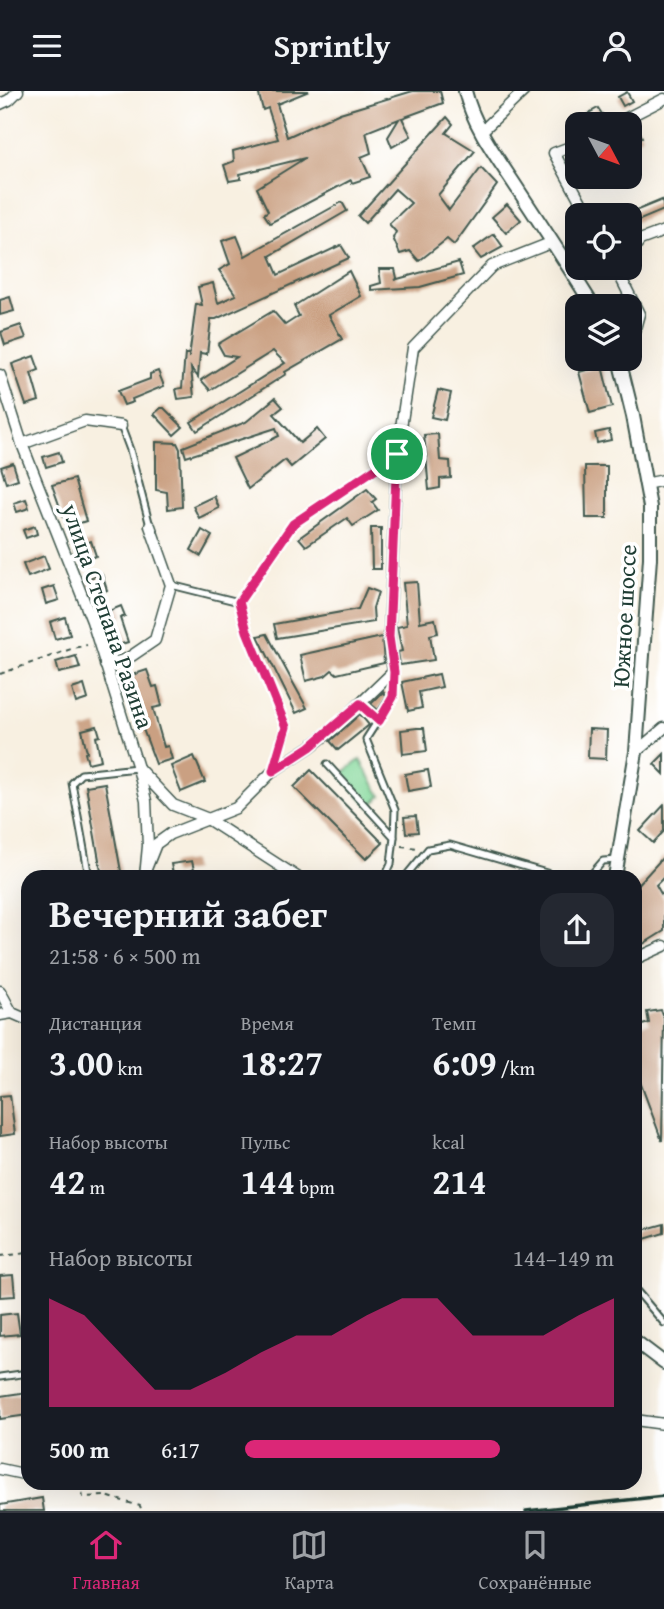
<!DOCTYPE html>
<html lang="ru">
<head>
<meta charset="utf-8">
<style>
	body { margin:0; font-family:"Gentium Book Plus",serif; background:#242831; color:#f1f3f6; height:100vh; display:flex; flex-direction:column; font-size:26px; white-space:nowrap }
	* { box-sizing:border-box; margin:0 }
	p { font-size:23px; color:#9ea1a6 }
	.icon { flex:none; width:38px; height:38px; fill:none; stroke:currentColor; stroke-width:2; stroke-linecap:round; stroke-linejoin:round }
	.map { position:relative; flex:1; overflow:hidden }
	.sheet { position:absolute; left:21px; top:779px; width:621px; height:620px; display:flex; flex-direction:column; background:#171b24; border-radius:21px; box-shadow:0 7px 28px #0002 }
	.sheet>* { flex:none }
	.needle { width:46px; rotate:131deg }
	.fabs { position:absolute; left:565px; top:21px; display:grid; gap:14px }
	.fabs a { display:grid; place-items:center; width:77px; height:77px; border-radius:14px; background:#171b24; box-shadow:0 7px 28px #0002; font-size:35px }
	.pin { position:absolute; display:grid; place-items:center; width:60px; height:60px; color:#fff; margin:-30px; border:4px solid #fff; border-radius:50%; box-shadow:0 2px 7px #0007 }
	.round { display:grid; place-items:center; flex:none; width:74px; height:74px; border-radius:21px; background:#242831 }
	.overview { display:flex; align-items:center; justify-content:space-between; height:119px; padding:0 28px }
	h1 { font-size:38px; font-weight:600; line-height:52px }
	.metrics { display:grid; grid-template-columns:repeat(3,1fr); gap:10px; height:119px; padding:7px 28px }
	.metrics div { display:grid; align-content:center }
	.metrics b { font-size:35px; font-weight:600 }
	.metrics small { font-size:19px; font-weight:400 }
	.metrics p { font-size:19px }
	.chart { height:196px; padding:14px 28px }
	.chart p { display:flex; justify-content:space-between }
	.chart svg { width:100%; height:126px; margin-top:7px; fill:#db2777; opacity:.7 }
	ul { padding:0 28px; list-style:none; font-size:23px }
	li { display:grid; grid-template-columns:112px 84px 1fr; align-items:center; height:52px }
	li i { height:18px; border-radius:9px; background:#db2777 }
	header { display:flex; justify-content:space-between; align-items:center; height:91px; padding:0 28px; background:#171b24; font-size:32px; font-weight:600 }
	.menu { display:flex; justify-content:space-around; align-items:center; height:98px; border-top:2px solid #363941; background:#171b24; font-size:19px; color:#9ea1a6 }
	.menu a { display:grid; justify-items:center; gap:4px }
	.menu .active { color:#db2777 }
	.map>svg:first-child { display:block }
	.green { fill:#82d799; stroke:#508a66; stroke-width:2 }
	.building { fill:#caa082 }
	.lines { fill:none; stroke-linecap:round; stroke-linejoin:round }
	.service-casing { stroke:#40584e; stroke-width:9 }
	.minor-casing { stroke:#40584e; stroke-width:13 }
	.tertiary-casing { stroke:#40584e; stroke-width:16 }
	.path { stroke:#40584e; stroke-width:2; stroke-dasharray:5 5; stroke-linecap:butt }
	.service { stroke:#fff; stroke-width:5 }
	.minor { stroke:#fff; stroke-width:10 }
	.tertiary { stroke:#fff; stroke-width:12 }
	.rail { stroke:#1f3d34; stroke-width:3.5 }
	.route-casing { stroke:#fff; stroke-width:14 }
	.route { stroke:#db2777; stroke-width:9 }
	.labels { text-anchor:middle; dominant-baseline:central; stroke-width:7; stroke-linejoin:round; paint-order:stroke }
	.street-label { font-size:24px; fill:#1f3d34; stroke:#fff }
</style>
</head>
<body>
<header><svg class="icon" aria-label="menu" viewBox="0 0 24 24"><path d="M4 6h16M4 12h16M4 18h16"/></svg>Sprintly<svg class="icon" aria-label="person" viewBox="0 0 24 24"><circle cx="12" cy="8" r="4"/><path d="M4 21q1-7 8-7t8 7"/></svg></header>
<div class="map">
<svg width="664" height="1420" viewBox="0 0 664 1420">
	<rect width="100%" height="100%" fill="#fff"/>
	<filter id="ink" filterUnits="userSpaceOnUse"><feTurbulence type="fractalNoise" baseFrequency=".0143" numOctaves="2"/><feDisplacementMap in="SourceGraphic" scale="14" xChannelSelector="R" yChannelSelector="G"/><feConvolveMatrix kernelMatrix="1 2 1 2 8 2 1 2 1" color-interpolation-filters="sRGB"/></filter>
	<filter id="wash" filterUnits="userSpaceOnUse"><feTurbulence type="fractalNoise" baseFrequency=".00686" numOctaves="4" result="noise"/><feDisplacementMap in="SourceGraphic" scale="28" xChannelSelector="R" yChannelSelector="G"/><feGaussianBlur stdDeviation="1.57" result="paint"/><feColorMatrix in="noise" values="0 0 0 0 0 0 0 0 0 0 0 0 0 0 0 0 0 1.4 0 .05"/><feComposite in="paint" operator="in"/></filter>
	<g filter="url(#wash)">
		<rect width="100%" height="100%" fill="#f8f0e1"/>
		<polygon class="green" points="360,669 381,705 370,716 340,684"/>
		<g id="blocks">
			<g class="building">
				<polygon points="258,0 309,0 277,13 287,46 340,22 413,0 440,0 443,12 402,27 411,45 392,56 388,46 399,28 366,41 371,62 361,66 370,86 352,92 351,89 270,132 264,123 268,120 257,97 305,67 240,83 241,88 229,90 224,74 234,70 233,60 278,48 268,17 263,19"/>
				<polygon points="627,1 632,10 623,15 618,6"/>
				<polygon points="598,17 604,26 594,31 589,22"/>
				<polygon points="447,26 453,33 446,42 475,60 438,104 449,119 481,77 497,94 454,154 447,148 419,170 410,160 400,163 393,147 396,141 389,133 411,112 395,98 365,132 358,125"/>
				<polygon points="637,36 642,46 630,52 630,40"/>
				<polygon points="662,109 664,119 633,132 630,122"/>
				<polygon points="342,111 347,120 270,165 278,184 341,154 349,167 216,228 211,228 207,263 200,262 198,286 191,277 194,306 178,308 176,298 182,297 185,263 189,263 189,267 196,213 202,214 198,196 213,192 218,212 236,204 219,179 230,173 222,150 237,145 245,165"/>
				<polygon points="507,113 521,129 506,142 492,126"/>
				<polygon points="494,143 503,156 481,168 473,158"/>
				<polygon points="459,171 463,184 420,196 371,199 371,195 381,192 379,178 395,178 397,187 394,189"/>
				<polygon points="349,180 361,205 329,224 342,248 285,281 286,283 197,340 191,331 285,272 273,260 210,299 201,289 237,266 224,264 218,253 273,220 285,234 299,225 294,215"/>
				<polygon points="10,206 14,220 0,224 0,209"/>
				<polygon points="21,234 26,247 5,254 1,241"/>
				<polygon points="34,265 39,279 31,282 39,310 26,314 12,273"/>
				<polygon points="602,275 612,316 590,322 579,281"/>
				<polygon points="158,280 164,295 132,308 133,311 124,314 118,300 150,288 150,283"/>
				<polygon points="438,299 451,302 445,329 431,326"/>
				<polygon points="275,307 283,316 274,323 300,352 317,338 325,348 291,376 285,369 248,398 233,367 279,345 276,337 186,366 183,356 246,331"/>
				<polygon points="161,317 164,317 183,336 174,344 154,323"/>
				<polygon points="609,339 611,349 597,352 595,342"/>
				<polygon points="438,343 440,369 450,370 451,387 440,388 440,397 429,399 424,344"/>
				<polygon points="156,351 177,352 180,358 182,416 168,418 167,401 156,399"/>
				<polygon points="59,361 62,371 46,376 43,366"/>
				<polygon points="13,372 18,388 6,392 1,376"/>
				<polygon points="585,375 607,375 607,427 586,427"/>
				<polygon points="74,388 86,430 67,436 52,394"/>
				<polygon points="367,398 376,408 372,411 378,419 353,435 347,427 306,455 299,447"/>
				<polygon points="214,405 219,417 199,427 193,415"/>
				<polygon points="26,408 29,417 17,421 14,412"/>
				<polygon points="35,435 37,443 26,447 23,439"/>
				<polygon points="371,437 381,437 381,478 372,478"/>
				<polygon points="202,439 212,445 201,465 191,459"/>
				<polygon points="91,450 96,465 79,471 74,457"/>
				<polygon points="44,465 49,478 28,486 23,473"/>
				<polygon points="102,483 107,499 92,504 86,488"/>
				<polygon points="417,491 420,531 435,528 438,542 430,544 434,569 400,574 398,561 402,560 397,536 407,534 403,492"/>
				<polygon points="54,495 59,509 46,513 42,499"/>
				<polygon points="367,497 378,501 373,517 374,531 277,547 274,533 358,518"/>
				<polygon points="121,515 125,525 120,527 128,551 112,556 99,524"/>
				<polygon points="65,526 70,544 55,548 50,531"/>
				<polygon points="267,543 291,588 307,617 296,622 258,545"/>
				<polygon points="382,546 384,572 337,583 332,579 325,585 306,590 300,564"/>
				<polygon points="76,565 80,577 59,582 56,571"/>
				<polygon points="147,579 153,596 157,595 162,615 153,617 164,656 168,655 172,668 156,673 137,622 126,586"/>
				<polygon points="439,583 442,596 419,601 422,617 408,620 402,591"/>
				<polygon points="84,594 88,608 76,612 72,598"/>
				<polygon points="383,601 387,605 378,619 371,613"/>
				<polygon points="360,623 369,634 338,659 330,650"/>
				<polygon points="97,635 100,645 96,646 101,669 88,672 85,662 87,661 82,639"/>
				<polygon points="417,637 424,637 427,660 403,663 401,639"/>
				<polygon points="589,638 607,639 606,668 588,667"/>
				<polygon points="664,663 664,683 654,673"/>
				<polygon points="194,665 205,691 181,701 171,675"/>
				<polygon points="311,679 383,752 366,768 294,696"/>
				<polygon points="428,679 431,696 408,700 405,683"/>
				<polygon points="105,692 122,786 102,786 86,695"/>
				<polygon points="664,714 664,740 653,752 640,740"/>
				<polygon points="416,725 418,741 406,742 404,726"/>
				<polygon points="664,765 664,786 656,794 664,808 664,840 635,858 635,797"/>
				<polygon points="192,770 194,779 173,783 171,773"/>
				<polygon points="661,919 664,927 662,1050 635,977 635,936 649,932 647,921"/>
				<polygon points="10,1004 15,1043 0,1045 0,1005"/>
				<polygon points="664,1133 664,1142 635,1151 635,1141"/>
				<polygon points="13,1184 15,1205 0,1206 0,1185"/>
				<polygon points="17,1222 20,1243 0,1245 0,1224"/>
				<polygon points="28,1301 28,1324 0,1328 0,1305"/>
				<polygon points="42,1407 44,1420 0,1420 0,1414"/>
			</g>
		</g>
	</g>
	<g filter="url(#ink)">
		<use href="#blocks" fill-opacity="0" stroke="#40584e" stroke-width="2"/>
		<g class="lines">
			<g class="service-casing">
				<g id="service">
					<polyline points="121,335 130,359 150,435"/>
					<polyline points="171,494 239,511 293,433 397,363"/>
					<polyline points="239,511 247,540 286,636 273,680"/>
					<polyline points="393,581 393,606 366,648 395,719 394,746"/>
					<polyline points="360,613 378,630"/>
					<polyline points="327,673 394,746 391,773 385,786"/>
					<polyline points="89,786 72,692 81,683 137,677"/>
					<polyline points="405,786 428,758 450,754 560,786"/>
					<polyline points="589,786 603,770 618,769"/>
					<polyline points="635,1198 664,1232"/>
					<polyline points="0,1286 28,1282"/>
				</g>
			</g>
			<g class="minor-casing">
				<g id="minor">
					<polyline points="0,13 9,9 18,0"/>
					<polyline points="615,33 664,8"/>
					<polyline points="482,40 524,0"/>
					<polyline points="578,53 554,62 588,124"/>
					<polyline points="630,162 640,149 664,140"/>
					<polyline points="616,177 639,223 634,241 630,246"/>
					<polyline points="0,284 22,353 92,530 138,677 146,710 148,755 145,786"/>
					<polyline points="22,353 85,330 121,335"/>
					<polyline points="645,393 664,389"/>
					<polyline points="105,574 127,568 155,549 171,494 150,435"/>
					<polyline points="636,661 664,637"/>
					<polyline points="138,677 173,714 206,727 297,786"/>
					<polyline points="146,778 156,753 170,743 236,717 273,680 310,656 337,635 393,581 389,546 397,363 413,257 492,175 553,151"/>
					<polyline points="635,868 664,855"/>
					<polyline points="0,900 12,922"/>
					<polyline points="0,924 12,922 28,929"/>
					<polyline points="635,1329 664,1333"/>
					<polyline points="0,1378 28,1384"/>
					<polyline points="76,1391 80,1391"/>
				</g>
			</g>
			<g class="tertiary-casing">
				<g id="tertiary">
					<path d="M465,0C474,37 499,69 519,100C544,138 569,176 593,215"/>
					<polyline points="615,786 636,661 650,467 650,416 633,325 619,268"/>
					<polyline points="635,1250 664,1272"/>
				</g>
			</g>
			<g class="path">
				<polyline points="0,583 74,557 87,554"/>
				<polyline points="401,755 417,757"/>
				<polyline points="0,1165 28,1162"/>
				<polyline points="82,1402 83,1406 106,1405 140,1415 142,1420"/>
			</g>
			<use href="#service" class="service"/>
			<use href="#minor" class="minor"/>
			<use href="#tertiary" class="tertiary"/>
			<polyline class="rail" points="526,1420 664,1405"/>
		</g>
	</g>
	<g class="lines" filter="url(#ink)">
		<g class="route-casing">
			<polygon id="route" points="397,363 389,546 394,581 393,606 379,630 360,613 310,656 273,680 286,636 247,540 239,511 293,433"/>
		</g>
		<use href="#route" class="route"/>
	</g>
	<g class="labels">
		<g class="street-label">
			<text transform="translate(108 525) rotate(71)">улица Степана Разина</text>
			<text transform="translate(624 525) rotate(-87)">Южное шоссе</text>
		</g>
	</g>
</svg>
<div class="fabs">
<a><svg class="needle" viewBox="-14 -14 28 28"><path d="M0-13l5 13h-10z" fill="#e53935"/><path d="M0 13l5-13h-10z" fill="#9ea1a6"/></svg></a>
<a><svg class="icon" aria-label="locate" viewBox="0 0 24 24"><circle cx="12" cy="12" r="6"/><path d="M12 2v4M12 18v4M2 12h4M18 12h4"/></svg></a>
<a><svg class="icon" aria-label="layers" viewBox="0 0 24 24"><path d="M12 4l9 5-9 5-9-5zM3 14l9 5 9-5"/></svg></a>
</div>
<div class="pin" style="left:397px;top:363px;background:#1e9e55"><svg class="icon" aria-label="arrive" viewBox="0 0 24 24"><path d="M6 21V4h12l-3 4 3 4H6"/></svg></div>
<section class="sheet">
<div class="overview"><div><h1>Вечерний забег</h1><p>21:58 · 6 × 500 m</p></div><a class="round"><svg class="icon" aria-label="share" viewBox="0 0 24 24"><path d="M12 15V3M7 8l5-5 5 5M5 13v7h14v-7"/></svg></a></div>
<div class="metrics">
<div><p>Дистанция</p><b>3.00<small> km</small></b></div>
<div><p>Время</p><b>18:27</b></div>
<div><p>Темп</p><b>6:09<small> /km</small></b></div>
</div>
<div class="metrics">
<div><p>Набор высоты</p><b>42<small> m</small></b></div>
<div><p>Пульс</p><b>144<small> bpm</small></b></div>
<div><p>kcal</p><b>214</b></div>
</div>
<div class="chart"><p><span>Набор высоты</span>144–149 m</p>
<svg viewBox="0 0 160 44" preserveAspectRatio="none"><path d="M0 44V6L10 12L20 25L30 38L40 38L50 32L60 25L70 19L80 19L90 12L100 6L110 6L120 19L130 19L140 19L150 12L160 6V44z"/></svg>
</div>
<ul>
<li><b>500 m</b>6:17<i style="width:69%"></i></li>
</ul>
</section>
</div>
<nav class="menu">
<a class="active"><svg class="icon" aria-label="home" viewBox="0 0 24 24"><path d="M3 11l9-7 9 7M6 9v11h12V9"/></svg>Главная</a>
<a><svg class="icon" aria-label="map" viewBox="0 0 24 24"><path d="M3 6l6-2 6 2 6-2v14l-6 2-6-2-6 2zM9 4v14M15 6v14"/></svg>Карта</a>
<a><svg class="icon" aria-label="saved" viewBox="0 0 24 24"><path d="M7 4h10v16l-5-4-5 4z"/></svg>Сохранённые</a>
</nav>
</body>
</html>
